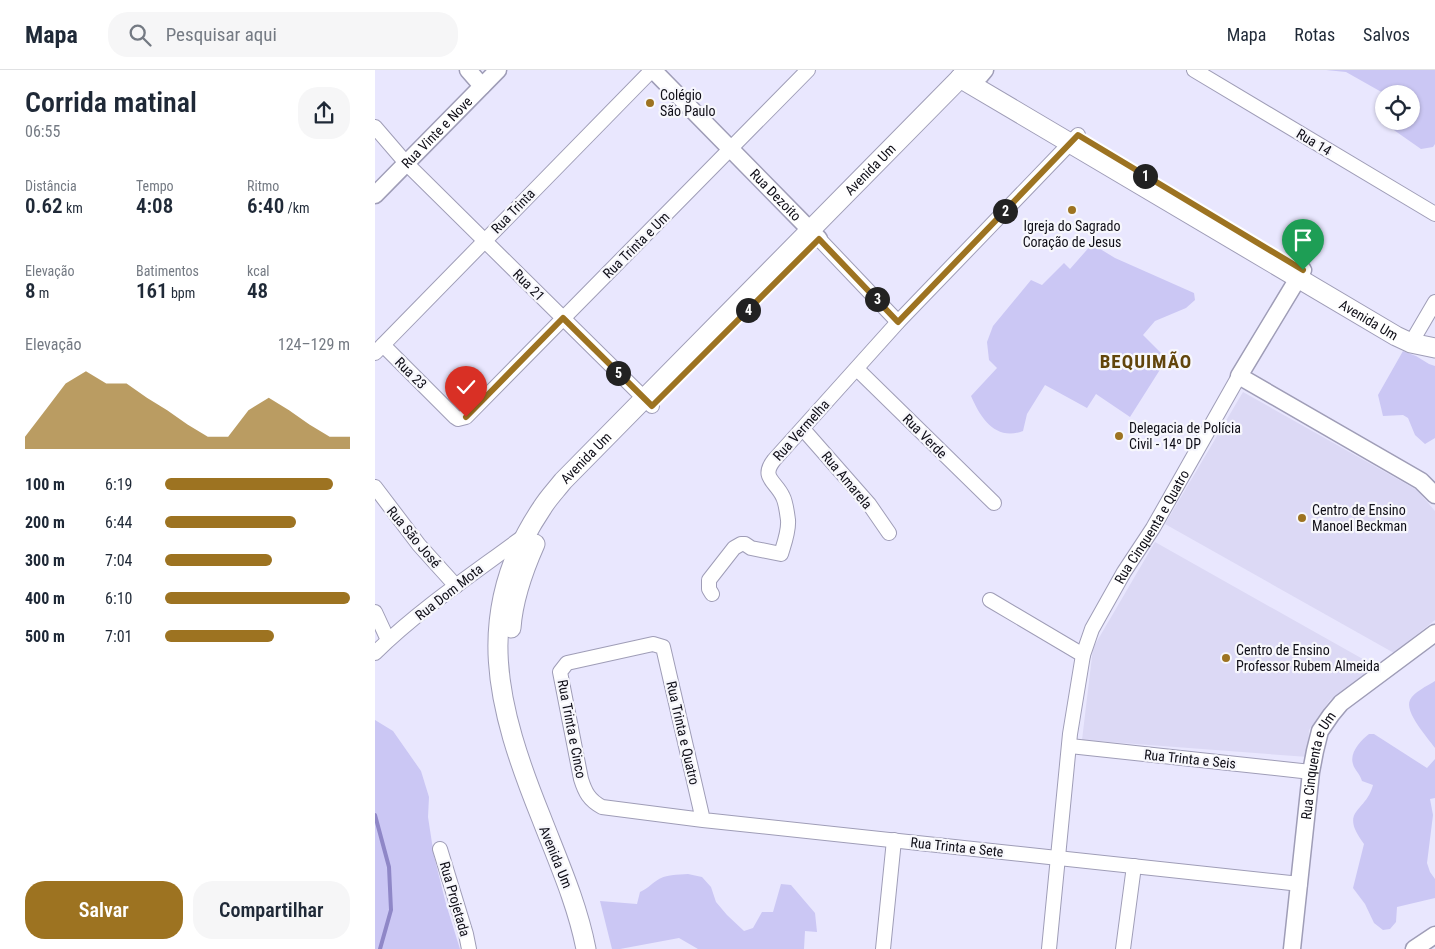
<!DOCTYPE html>
<html lang="pt">
<head>
<meta charset="utf-8">
<style>
	body { margin:0; font-family:"Roboto Condensed",sans-serif; background:#f6f6f7; color:#1f2937; height:100vh; display:flex; flex-direction:column; font-size:19px; white-space:nowrap }
	* { box-sizing:border-box; margin:0 }
	p { font-size:16px; color:#747a83 }
	.icon { flex:none; width:28px; height:28px; fill:none; stroke:currentColor; stroke-width:2; stroke-linecap:round; stroke-linejoin:round }
	.map { position:relative; flex:1; overflow:hidden }
	.panel { display:flex; flex-direction:column; background:#fff; width:375px }
	.panel>* { flex:none }
	.controls { position:absolute; left:1000px; top:15px; display:grid; gap:10px }
	.controls a { display:grid; place-items:center; width:45px; height:45px; border-radius:50%; background:#fff; box-shadow:0 1px 4px #0004; font-size:25px }
	.pin { position:absolute; display:grid; place-items:center; width:42px; height:42px; color:#fff; margin:-51px -21px; border-radius:50% 50% 50% 0; rotate:-45deg; box-shadow:0 0 5px #0007 }
	.pin .icon { rotate:45deg }
	.km { position:absolute; width:25px; height:25px; margin:-12px; border-radius:50%; background:#222; color:#fff; font-size:14px; line-height:25px; text-align:center }
	.round { display:grid; place-items:center; flex:none; width:52px; height:52px; border-radius:20px; background:#f6f6f7 }
	.head { display:flex; align-items:center; justify-content:space-between; height:85px; padding:0 25px }
	h1 { font-size:28px; font-weight:600; line-height:38px }
	.metrics { display:grid; grid-template-columns:repeat(3,1fr); gap:8px; height:85px; padding:5px 25px }
	.metrics div { display:grid; align-content:center }
	.metrics b { font-size:21px; font-weight:600 }
	.metrics small { font-size:14px; font-weight:400 }
	.metrics p { font-size:14px }
	.chart { height:140px; padding:10px 25px }
	.chart p { display:flex; justify-content:space-between }
	.chart svg { width:100%; height:90px; margin-top:5px; fill:#9d7321; opacity:.7 }
	.button { display:flex; gap:10px; margin-top:auto; padding:10px 25px }
	.button a { flex:1; height:58px; border-radius:20px; background:#9d7321; color:#fff; font-size:20px; font-weight:600; line-height:58px; text-align:center }
	.button a+a { background:#f6f6f7; color:#1f2937 }
	ul { padding:0 25px; list-style:none; font-size:16px }
	li { display:grid; grid-template-columns:80px 60px 1fr; align-items:center; height:38px }
	li i { height:12px; border-radius:6px; background:#9d7321 }
	header { display:flex; align-items:center; gap:30px; box-sizing:border-box; height:70px; padding:0 25px; background:#fff; border-bottom:1px solid #e0e1e3 }
	header strong { font-size:24px }
	nav { display:flex; gap:28px; margin-inline-start:auto; font-size:18px }
	.search { width:350px; height:45px; background:#f6f6f7; display:flex; align-items:center; gap:12px; box-sizing:border-box; padding:0 18px; border-radius:20px; color:#747a83; font-size:19px }
	main { display:flex; flex:1; min-height:0 }
	.map>svg:first-child { display:block }
	.built { fill:#dcd9f5 }
	.green { fill:#cbc7f4 }
	.lines { fill:none; stroke-linecap:round; stroke-linejoin:round }
	.stream { stroke:#8f87c7; stroke-width:4 }
	.minor-casing { stroke:#9f9db7; stroke-width:16 }
	.tertiary-casing { stroke:#9f9db7; stroke-width:19 }
	.secondary-casing { stroke:#9f9db7; stroke-width:21 }
	.minor { stroke:#fff; stroke-width:14 }
	.tertiary { stroke:#fff; stroke-width:16 }
	.secondary { stroke:#fff; stroke-width:19 }
	.route-casing { stroke:#fff; stroke-width:10 }
	.route { stroke:#9d7321; stroke-width:6 }
	.poi-dot { fill:#9d7321; stroke:#f7f7fc; stroke-width:2 }
	.labels { text-anchor:middle; dominant-baseline:central; stroke-width:4.5; stroke-linejoin:round; paint-order:stroke }
	.poi-label { font-size:14px; fill:#0f0e17; stroke:#f7f7fc; text-anchor:start }
	.street-label { font-size:14px; fill:#0f0e17; stroke:#f7f7fc }
	.district-label { font-size:19px; font-weight:bold; letter-spacing:1px; fill:#62450b; stroke:#f7f7fc }
</style>
</head>
<body>
<header>
<strong>Mapa</strong>
<div class="search"><svg class="icon" aria-label="search" viewBox="0 0 24 24"><circle cx="10" cy="10" r="6"/><path d="M15 15l6 6"/></svg>Pesquisar aqui</div>
<nav><a>Mapa</a><a>Rotas</a><a>Salvos</a></nav>
</header>
<main>
<section class="panel">
<div class="head"><div><h1>Corrida matinal</h1><p>06:55</p></div><a class="round"><svg class="icon" aria-label="share" viewBox="0 0 24 24"><path d="M12 15V3M7 8l5-5 5 5M5 13v7h14v-7"/></svg></a></div>
<div class="metrics">
<div><p>Distância</p><b>0.62<small> km</small></b></div>
<div><p>Tempo</p><b>4:08</b></div>
<div><p>Ritmo</p><b>6:40<small> /km</small></b></div>
</div>
<div class="metrics">
<div><p>Elevação</p><b>8<small> m</small></b></div>
<div><p>Batimentos</p><b>161<small> bpm</small></b></div>
<div><p>kcal</p><b>48</b></div>
</div>
<div class="chart"><p><span>Elevação</span>124–129 m</p>
<svg viewBox="0 0 160 44" preserveAspectRatio="none"><path d="M0 44V38L10 25L20 12L30 6L40 12L50 12L60 19L70 25L80 32L90 38L100 38L110 25L120 19L130 25L140 32L150 38L160 38V44z"/></svg>
</div>
<ul>
<li><b>100 m</b>6:19<i style="width:91%"></i></li>
<li><b>200 m</b>6:44<i style="width:71%"></i></li>
<li><b>300 m</b>7:04<i style="width:58%"></i></li>
<li><b>400 m</b>6:10<i style="width:100%"></i></li>
<li><b>500 m</b>7:01<i style="width:59%"></i></li>
</ul>
<div class="button"><a>Salvar</a><a>Compartilhar</a></div>
</section>
<div class="map">
<svg width="1060" height="879" viewBox="0 0 1060 879">
	<rect width="100%" height="100%" fill="#e9e7fe"/>
	<g class="built">
		<polygon points="868,322 1042,420 1060,441 1060,550 1019,583 790,454"/>
		<polygon points="780,472 1002,597 955,630 934,660 933,687 707,670 718,578"/>
	</g>
	<g class="green">
		<polygon points="951,0 1060,0 1060,74 1058,77 1046,79 1006,51 1009,46 1009,51 1036,51 1036,24 1010,24 971,2"/>
		<path d="M717,174L740,188L819,223L820,230L811,238L780,251L768,265L788,285L786,298L755,347L721,324L712,338L670,315L652,344L648,361C621,371 606,349 596,326L622,298L614,290L612,272L618,256L656,210L667,215L689,193L695,199Z"/>
		<polygon points="1028,281 1041,286 1054,294 1060,296 1060,368 1050,374 1040,365 1033,348 1028,345 1008,346 1003,325"/>
		<path d="M1060,611V678C1053,668 1029,642 1035,630C1039,622 1052,616 1060,611Z"/>
		<polygon points="0,650 18,661 46,701 54,727 53,747 59,786 71,834 85,879 0,879"/>
		<path d="M994,664H999L1052,698L1060,689V728L1055,729L1058,745L1052,793L1055,802L1060,809V828L1022,837L1021,852L1015,859L1008,860L999,853L990,834L978,818L989,774C963,739 991,743 998,715L987,711C985,704 979,699 978,694C974,683 986,670 994,664Z"/>
		<path d="M313,804L327,807L336,817L341,832L352,845L369,861L378,858L387,842H398L406,814L416,815L440,843L442,862L430,861L429,879H323L304,868L245,879H237L225,831L262,834L265,822C272,819 275,815 281,811C290,804 303,805 313,804Z"/>
	</g>
	<g class="lines">
		<polyline class="stream" points="0,745 14,797 16,840 5,879"/>
		<g class="minor-casing">
			<g id="minor">
				<polyline points="819,0 1060,144"/>
				<polyline points="0,57 31,93 277,336"/>
				<polyline points="444,169 523,252"/>
				<polyline points="1036,273 1060,232"/>
				<polyline points="8,275 80,347 83,349 91,347 433,0"/>
				<polyline points="0,283 277,0"/>
				<polyline points="482,299 619,433"/>
				<polyline points="428,359 494,434 514,463"/>
				<polyline points="0,417 44,475 81,516"/>
				<path d="M337,524L334,519V510L359,478L366,474H370L376,478L406,484C409,474 414,461 413,450C412,443 411,433 408,427C401,411 385,408 399,390L523,252L703,65"/>
				<polyline points="615,530 708,585"/>
				<polyline points="0,542 13,570"/>
				<path d="M0,583C45,539 98,504 149,466"/>
				<polyline points="695,676 936,702"/>
				<path d="M328,750L288,577L278,574L192,593L185,602L186,607L206,709C210,722 214,730 227,737L328,750L925,814"/>
				<polyline points="65,779 91,864 94,879"/>
				<polyline points="508,879 519,770"/>
				<path id="s1" d="M674,879L695,664L708,585L717,559L749,502L778,458L864,306"/>
				<polyline points="748,879 759,796"/>
			</g>
		</g>
		<g class="tertiary-casing">
			<g id="tertiary">
				<polyline points="93,0 107,16"/>
				<path id="s2" d="M278,0L444,169"/>
				<polyline points="605,6 610,0"/>
				<path id="s3" d="M0,125L123,0"/>
				<polyline points="928,200 864,306 1046,411 1060,425"/>
				<path id="s4" d="M917,879L936,702L940,681L945,661L956,645L966,633L1060,563"/>
				<polyline points="1039,879 1060,865"/>
			</g>
		</g>
		<g class="secondary-casing">
			<g id="secondary">
				<path id="s5" d="M585,8L1021,266L1036,273L1060,278"/>
				<path d="M136,558C138,529 148,501 160,474"/>
				<path id="s6" d="M211,879C202,833 183,791 166,747C122,638 96,543 167,438C173,428 181,420 188,411L593,0"/>
			</g>
		</g>
		<use href="#minor" class="minor"/>
		<use href="#tertiary" class="tertiary"/>
		<use href="#secondary" class="secondary"/>
	</g>
	<g class="lines">
		<g class="route-casing">
			<polyline id="route" points="91,347 188,248 277,336 444,169 523,252 703,65 928,200"/>
		</g>
		<use href="#route" class="route"/>
	</g>
	<g class="poi-dot">
		<circle cx="275" cy="33" r="5"/>
		<circle cx="697" cy="140" r="5"/>
		<circle cx="744" cy="366" r="5"/>
		<circle cx="927" cy="448" r="5"/>
		<circle cx="851" cy="588" r="5"/>
	</g>
	<g class="labels">
		<g class="poi-label">
			<text x="285" y="25">Colégio<tspan x="285" dy="16">São Paulo</tspan></text>
			<text x="697" y="156" text-anchor="middle">Igreja do Sagrado<tspan x="697" dy="16">Coração de Jesus</tspan></text>
			<text x="754" y="358">Delegacia de Polícia<tspan x="754" dy="16">Civil - 14º DP</tspan></text>
			<text x="937" y="440">Centro de Ensino<tspan x="937" dy="16">Manoel Beckman</tspan></text>
			<text x="861" y="580">Centro de Ensino<tspan x="861" dy="16">Professor Rubem Almeida</tspan></text>
		</g>
		<g class="street-label">
			<text stroke="none"><textPath href="#s3" startOffset="88">Rua Vinte e Nove</textPath></text>
			<text transform="translate(939 72) rotate(31)">Rua 14</text>
			<text stroke="none"><textPath href="#s6" startOffset="936">Avenida Um</textPath></text>
			<text stroke="none"><textPath href="#s2" startOffset="175">Rua Dezoito</textPath></text>
			<text transform="translate(138 141) rotate(-46)">Rua Trinta</text>
			<text transform="translate(261 175) rotate(-45)">Rua Trinta e Um</text>
			<text transform="translate(154 215) rotate(45)">Rua 21</text>
			<text stroke="none"><textPath href="#s5" startOffset="475">Avenida Um</textPath></text>
			<text transform="translate(36 303) rotate(45)">Rua 23</text>
			<text transform="translate(426 360) rotate(-48)">Rua Vermelha</text>
			<text transform="translate(550 366) rotate(45)">Rua Verde</text>
			<text stroke="none"><textPath href="#s6" startOffset="531">Avenida Um</textPath></text>
			<text transform="translate(472 410) rotate(50)">Rua Amarela</text>
			<text stroke="none"><textPath href="#s1" startOffset="442">Rua Cinquenta e Quatro</textPath></text>
			<text transform="translate(39 467) rotate(50)">Rua São José</text>
			<text transform="translate(74 522) rotate(-38)">Rua Dom Mota</text>
			<text transform="translate(197 659) rotate(79)">Rua Trinta e Cinco</text>
			<text transform="translate(308 663) rotate(77)">Rua Trinta e Quatro</text>
			<text transform="translate(815 689) rotate(6)">Rua Trinta e Seis</text>
			<text stroke="none"><textPath href="#s4" startOffset="186">Rua Cinquenta e Um</textPath></text>
			<text transform="translate(582 777) rotate(6)">Rua Trinta e Sete</text>
			<text transform="translate(181 787) rotate(68)">Avenida Um</text>
			<text transform="translate(80 829) rotate(74)">Rua Projetada</text>
		</g>
		<g class="district-label">
			<text x="771" y="291">BEQUIMÃO</text>
		</g>
	</g>
</svg>
<div class="controls">
<a><svg class="icon" aria-label="locate" viewBox="0 0 24 24"><circle cx="12" cy="12" r="6"/><path d="M12 2v4M12 18v4M2 12h4M18 12h4"/></svg></a>
</div>
<div class="pin" style="left:928px;top:200px;background:#1e9e55"><svg class="icon" aria-label="arrive" viewBox="0 0 24 24"><path d="M6 21V4h12l-3 4 3 4H6"/></svg></div>
<div class="pin" style="left:91px;top:347px;background:#d93025"><svg class="icon" aria-label="check" viewBox="0 0 24 24"><path d="M5 12l5 5 9-10"/></svg></div>
<b class="km" style="left:770px;top:106px">1</b>
<b class="km" style="left:630px;top:141px">2</b>
<b class="km" style="left:502px;top:229px">3</b>
<b class="km" style="left:373px;top:240px">4</b>
<b class="km" style="left:243px;top:303px">5</b>
</div>
</main>
</body>
</html>
